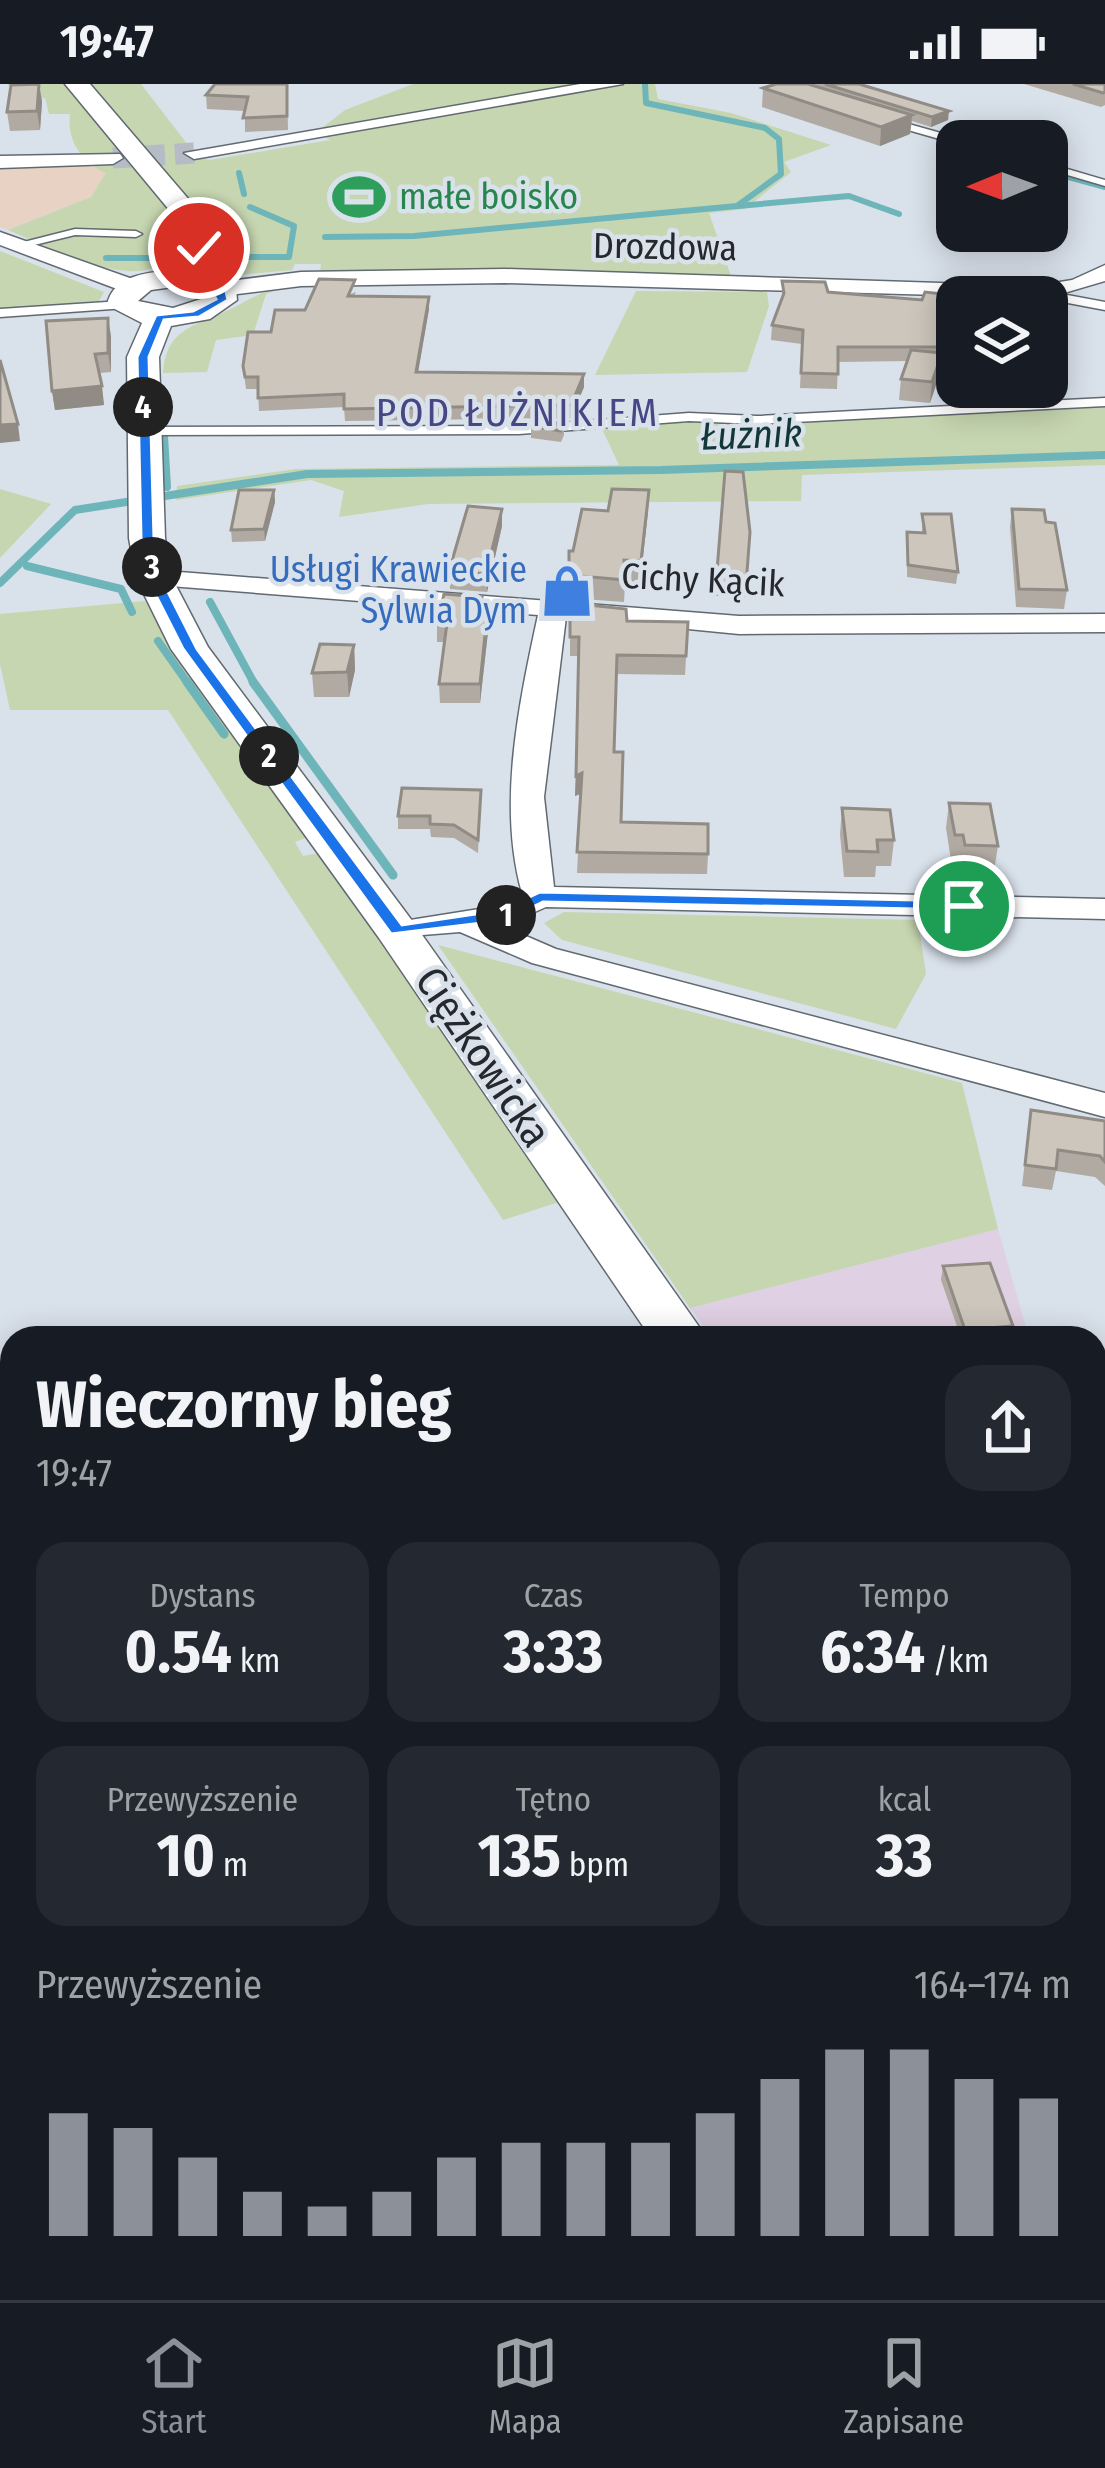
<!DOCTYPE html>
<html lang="pl">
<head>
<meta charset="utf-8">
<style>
	body { margin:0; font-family:"Fira Sans Condensed",sans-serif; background:#242831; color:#f1f3f6; height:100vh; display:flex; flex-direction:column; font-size:45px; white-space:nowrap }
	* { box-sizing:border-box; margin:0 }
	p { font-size:39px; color:#9ea1a6 }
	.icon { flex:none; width:66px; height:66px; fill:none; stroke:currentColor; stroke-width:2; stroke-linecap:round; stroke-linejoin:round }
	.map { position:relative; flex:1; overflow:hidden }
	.side { position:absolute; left:0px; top:1242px; width:1107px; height:975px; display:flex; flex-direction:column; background:#171b24; border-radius:36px 36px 0 0; box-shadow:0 6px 30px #0003 }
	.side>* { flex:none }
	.needle { width:78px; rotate:269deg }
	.buttons { position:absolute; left:936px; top:36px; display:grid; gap:24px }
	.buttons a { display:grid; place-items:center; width:132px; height:132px; border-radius:24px; background:#171b24; box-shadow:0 6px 30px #0003; font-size:60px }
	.pin { position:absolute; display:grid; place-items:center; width:102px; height:102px; color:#fff; margin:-51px; border:6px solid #fff; border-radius:50%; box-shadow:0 3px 12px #0007 }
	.km { position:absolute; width:60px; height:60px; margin:-30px; border-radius:50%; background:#222; color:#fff; font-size:33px; line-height:60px; text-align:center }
	.round { display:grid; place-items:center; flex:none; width:126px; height:126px; border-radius:36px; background:#242831 }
	.summary { display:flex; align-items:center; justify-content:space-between; height:204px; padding:0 36px }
	h1 { font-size:66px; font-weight:700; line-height:90px }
	.stats { display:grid; grid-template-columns:repeat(3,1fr); gap:18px; height:204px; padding:12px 36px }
	.stats div { display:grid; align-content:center; border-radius:30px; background:#242831; text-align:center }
	.stats b { font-size:60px; font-weight:700 }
	.stats small { font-size:33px; font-weight:400 }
	.stats p { font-size:33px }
	.chart { height:336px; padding:24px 36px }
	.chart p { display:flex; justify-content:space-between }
	.chart svg { width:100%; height:216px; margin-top:12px; stroke:#8c9099; stroke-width:6 }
	.status { display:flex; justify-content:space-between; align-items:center; height:84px; padding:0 60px; background:#171b24; direction:ltr }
	.status svg { height:33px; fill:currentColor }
	.tabs { display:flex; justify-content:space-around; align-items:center; height:168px; border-top:3px solid #363941; background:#171b24; font-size:33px; color:#9ea1a6 }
	.tabs a { display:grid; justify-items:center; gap:6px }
	.tabs .on { color:#8c9099 }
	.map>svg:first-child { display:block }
	.commercial { fill:#e0d0e3 }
	.industrial { fill:#e7d2c4 }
	.green { fill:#c6d6b0 }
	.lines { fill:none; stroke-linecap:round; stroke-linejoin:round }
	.stream-far3 { stroke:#6db5b9; stroke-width:6 }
	.stream-far2 { stroke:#6db5b9; stroke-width:8 }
	.stream-far1 { stroke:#6db5b9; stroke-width:9 }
	.stream { stroke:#6db5b9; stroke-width:14 }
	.minor-tunnel { stroke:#b5bcc5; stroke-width:21; stroke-dasharray:21 10; stroke-linecap:butt }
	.service-casing { stroke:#616971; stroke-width:3 }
	.minor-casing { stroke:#616971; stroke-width:3 }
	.tertiary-casing { stroke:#616971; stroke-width:3 }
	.service { fill:#fff; fill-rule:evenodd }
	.minor { fill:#fff; fill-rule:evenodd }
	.tertiary { fill:#fff; fill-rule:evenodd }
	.wall { fill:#b0aaa2 }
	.shaded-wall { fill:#908b84 }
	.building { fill:#cdc6bc; stroke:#908b84; stroke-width:3 }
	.route { fill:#1a73e8; stroke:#fff; stroke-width:3 }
	.labels { text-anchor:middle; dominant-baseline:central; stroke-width:9; stroke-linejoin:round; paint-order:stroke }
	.far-leisure-label { font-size:36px; fill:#27864d; stroke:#d9e1eb; text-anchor:start }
	.far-street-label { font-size:36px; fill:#25282c; stroke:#d9e1eb }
	.far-shop-label { font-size:36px; fill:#366cbe; stroke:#d9e1eb; text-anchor:end }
	.far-neighbourhood-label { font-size:39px; letter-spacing:3px; fill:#474785; stroke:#d9e1eb }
	.far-water-label { font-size:39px; font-style:italic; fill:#133739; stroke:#d9e1eb }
	.street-label { font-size:42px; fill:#25282c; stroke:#d9e1eb }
</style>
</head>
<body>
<div class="status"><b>19:47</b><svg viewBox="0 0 49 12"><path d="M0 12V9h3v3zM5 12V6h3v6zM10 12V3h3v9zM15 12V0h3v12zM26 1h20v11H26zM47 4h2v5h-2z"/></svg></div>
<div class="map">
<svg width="1105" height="2216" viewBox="0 0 1105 2216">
	<rect width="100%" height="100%" fill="#d9e1eb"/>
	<g class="commercial">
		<polygon points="998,1145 1029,1254 712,1254 690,1224"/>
		<polygon points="1095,1512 1105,1578 1105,1698 1095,1700"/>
	</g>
	<polygon class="industrial" points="86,81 107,88 91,113 8,146 0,143 0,84"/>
	<g class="green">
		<path d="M7,0H141L198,74L210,76L330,56L317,48L345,26L413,0H655L658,15L731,29L831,61L784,78L791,88L745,125L709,129L732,195L320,189L321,180H295L292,186L229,192L222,189L221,145L168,150L174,159C157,222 48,162 8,146L91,113L106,89C83,80 66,56 70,30H49L45,14L22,15Z"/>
		<polygon points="0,167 104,208 99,217 0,225"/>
		<path d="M283,203L266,210L253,251L216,256L207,288L163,289C166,249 187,244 220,230C243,220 257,208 283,203Z"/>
		<polygon points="636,207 767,208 769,222 747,288 595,291"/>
		<polygon points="1105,322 1105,381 802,391 801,417 428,420 339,433 344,407 311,396 176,416 177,402 296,385 619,381 602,345 691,337 759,341"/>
		<polygon points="0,405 51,420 0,474"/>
		<polygon points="145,517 308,753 295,758 303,772 319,769 562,1117 503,1136 168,626 10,626 0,580 0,530"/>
		<polygon points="564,828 918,836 926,890 896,945 562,856 544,839"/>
		<polygon points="438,861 962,999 998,1145 690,1224"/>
		<polygon points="1095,1322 1105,1323 1105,1578 1095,1512"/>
		<polygon points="0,1701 12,1721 12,2205 567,2205 570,2216 0,2216"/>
	</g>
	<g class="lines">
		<g class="stream-far3">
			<polyline points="1047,87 1105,103"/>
			<polyline points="239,89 244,110"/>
			<polyline points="738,122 849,112 899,130"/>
			<polyline points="325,153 414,152 737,122 781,90 779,55 765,44 646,19 645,0"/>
			<polyline points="223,173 289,173 294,142 250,123"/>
			<polyline points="106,174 160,174"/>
		</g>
		<g class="stream-far2">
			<polyline points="164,352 167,403"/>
			<polyline points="27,482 121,505 132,528"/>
			<polyline points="0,499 75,426 307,390 661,386 1105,371"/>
			<polyline points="210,518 255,601"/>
			<polyline points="158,557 189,601"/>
		</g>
		<g class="stream-far1">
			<polyline points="187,598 224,650"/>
			<polyline points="253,598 393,791"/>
		</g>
		<g class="stream">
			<polyline points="0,1876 12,1868"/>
			<polyline points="0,2102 12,2095"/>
		</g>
		<polyline class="minor-tunnel" points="113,74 194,69"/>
		<g class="service-casing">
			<g id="service">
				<polygon points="884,33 962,55 963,57 957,57 957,60 880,38"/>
				<polygon points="1047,79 1105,96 1105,102 1047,85"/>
				<polygon points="75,145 136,147 142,150 136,153 75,151 18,165 12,161"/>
				<polygon points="1035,205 1105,218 1105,226 1031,212 1029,209"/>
				<polygon points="122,217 128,221 126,224 0,233 0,225"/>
				<polygon points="1105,314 1105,322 757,340 689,337 519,350 144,351 137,347 144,343 519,342 689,329 757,332"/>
			</g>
		</g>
		<g class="minor-casing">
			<g id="minor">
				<polygon points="580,0 623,0 194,75 184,69"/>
				<polygon points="120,70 123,74 113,80 0,84 0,72"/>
				<polygon points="0,148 141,198 144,203 125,208 0,161"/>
				<polygon points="1105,181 1105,197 1047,214 505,199 301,202 221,212 210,205 221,198 301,188 505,185 1035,202 1072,196"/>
				<path d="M154,486L739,532L1105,530V548L739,550L566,533L544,713L554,803L1105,815V835L546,823L503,842L556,865L1105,1009V1033L532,879L460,848L385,854L380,847L385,840L498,822L522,809C497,721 519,619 538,531L144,500L140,494Z"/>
			</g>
		</g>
		<g class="tertiary-casing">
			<g id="tertiary">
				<path d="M65,0H90L208,138L213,164L205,188L236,205L237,216L210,235L171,242L159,273L165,454L172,494L208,563L413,838L707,1254H651L379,854L171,565L136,494L129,454L127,273L142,239L107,221C113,190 150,188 177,186L185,164L180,139ZM173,203L196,204L207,213L173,224L138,217L151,206Z"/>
				<polygon points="1095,2020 1105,2024 1105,2115 1095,2111"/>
			</g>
		</g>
		<use href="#service" class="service"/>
		<use href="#minor" class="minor"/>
		<use href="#tertiary" class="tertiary"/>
	</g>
	<g class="wall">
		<polygon points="39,0 42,18 40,46 10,47 7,28"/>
		<polygon points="287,0 288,46 245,48 245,27 207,25 206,11"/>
		<polygon points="813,0 859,0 948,36 931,43 912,37 910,50 880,62 762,23 763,4"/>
		<polygon points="1024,0 1105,0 1105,21 1101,23"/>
		<polygon points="782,197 828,208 922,216 957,213 957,232 941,269 940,289 930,319 899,316 901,295 907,277 838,278 837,305 800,304 802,260 771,256 772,241 782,215"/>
		<polygon points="356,208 354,212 429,213 429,225 418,288 584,290 584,303 571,334 345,337 344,323 259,327 258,305 246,305 243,282 271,248 305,226"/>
		<polygon points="111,252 111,288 99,289 104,321 55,326 52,307"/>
		<polygon points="564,340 564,351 561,358 531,354 531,342"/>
		<polygon points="725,387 750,448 746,513 716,512"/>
		<polygon points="274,406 275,418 265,457 232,458 231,446"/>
		<polygon points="649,406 640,500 625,499 624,518 569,514 569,467 573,467 608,427"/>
		<polygon points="502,425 502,442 487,508 450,505 449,487"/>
		<polygon points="1012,425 1046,438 1067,506 1064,525 1016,523 1010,443"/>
		<polygon points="922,430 958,488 956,500 907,493 907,448 922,448"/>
		<polygon points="482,513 482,521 488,521 489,539 480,619 440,619 439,600 444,558 437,558 437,539"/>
		<polygon points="570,519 627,537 688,538 685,591 617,590 614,668 621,738 708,770 707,790 577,789 581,710 575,712 579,572 570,572"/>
		<polygon points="354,561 355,586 349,613 314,613 312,589"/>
		<polygon points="481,706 478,769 454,754 431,753 430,745 398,745 398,732"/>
		<polygon points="949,719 998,762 994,787 961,787 960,777 951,776 946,744"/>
		<polygon points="842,724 894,756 891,782 876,782 875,793 844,793 840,750"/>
		<polygon points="1031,1026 1105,1037 1105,1102 1095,1093 1056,1087 1052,1106 1022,1102"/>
		<polygon points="943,1182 1013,1242 1011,1254 961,1254 941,1196"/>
	</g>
	<g class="shaded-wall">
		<polygon points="39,0 42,18 40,46 37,27"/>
		<polygon points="949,27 948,36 931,43 932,33"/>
		<polygon points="912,31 910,50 880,62 881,43"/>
		<polygon points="429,213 429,225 416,300 416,288"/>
		<polygon points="957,221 957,232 938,277 939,263"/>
		<polygon points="108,234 111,252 111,288 108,269"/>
		<polygon points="942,269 940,289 930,319 932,298"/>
		<polygon points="584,290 584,303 571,334 571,321"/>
		<polygon points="102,302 104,321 55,326 52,307"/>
		<polygon points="18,340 20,357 0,359 0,341"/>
		<polygon points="274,406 275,418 265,457 264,445"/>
		<polygon points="649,406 648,428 640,500 641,477"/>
		<polygon points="502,425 502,442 487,508 486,490"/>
		<polygon points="488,521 489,539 480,619 480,600"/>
		<polygon points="354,561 355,586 349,613 347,588"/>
		<polygon points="582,689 582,709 575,712 576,692"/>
	</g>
	<g class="building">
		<polygon points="39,0 37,27 7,28 11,1"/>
		<polygon points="215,0 287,0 287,32 243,34 248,13 206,11"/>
		<polygon points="776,0 808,0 912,31 881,43 763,4"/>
		<polygon points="825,0 859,0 949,27 932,33"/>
		<polygon points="1073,0 1105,0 1105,8 1103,9"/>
		<polygon points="319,195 355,196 348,212 429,213 416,288 584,290 571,321 344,325 344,310 258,314 258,293 245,293 243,282 248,248 271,248 275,226 305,226"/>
		<polygon points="782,197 825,198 828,208 922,216 925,208 961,212 957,213 957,221 939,263 838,263 838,290 801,289 803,246 772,241 784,209"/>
		<polygon points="108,234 108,269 95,270 102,302 52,307 46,237"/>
		<polygon points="911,266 942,269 932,298 901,295"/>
		<polygon points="0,276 18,340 0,341"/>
		<polygon points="564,340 561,347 531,342"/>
		<polygon points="725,387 743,388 750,448 746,501 716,499"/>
		<polygon points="612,405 649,406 641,477 624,476 625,496 569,491 569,467 573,467 582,425 608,427"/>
		<polygon points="239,406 274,406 264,445 231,446"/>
		<polygon points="468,422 502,425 486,490 449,487"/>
		<polygon points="1012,425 1044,426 1046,438 1055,439 1067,506 1019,505"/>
		<polygon points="922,430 951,430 958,488 908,481 907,448 925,449"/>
		<polygon points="444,510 482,513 481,521 488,521 480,600 439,600 447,539 437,539"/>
		<polygon points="570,519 626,525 627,537 688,538 686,572 617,571 614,668 623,668 621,738 708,740 708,770 577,768 582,689 576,692 579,553 570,553"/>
		<polygon points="320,560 354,561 347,588 312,589"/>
		<polygon points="402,704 481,706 478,756 454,741 430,740 430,732 398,732"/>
		<polygon points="949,719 990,720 998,762 965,761 963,751 955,751"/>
		<polygon points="842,724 890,726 894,756 877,756 878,768 847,767"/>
		<polygon points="1031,1026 1105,1037 1105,1078 1100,1072 1058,1066 1056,1085 1025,1081"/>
		<polygon points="990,1179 1013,1242 965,1246 943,1182"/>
	</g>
	<polygon class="route" points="203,162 194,192 225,203 228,216 199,233 164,236 149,273 154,454 161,494 197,565 402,841 502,826 540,808 964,817 970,826 543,818 507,836 391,850 183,565 147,494 141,454 137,273 156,231 193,227 216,215 210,203 182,194 193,164"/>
	<defs>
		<g id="stadium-bare" transform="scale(4.14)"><path d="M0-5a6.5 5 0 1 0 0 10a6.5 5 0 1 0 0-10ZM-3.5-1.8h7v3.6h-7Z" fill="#2e9e5b" stroke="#d9e1eb" stroke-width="2.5" paint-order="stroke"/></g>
		<g id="shop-bare" transform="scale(4.14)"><path d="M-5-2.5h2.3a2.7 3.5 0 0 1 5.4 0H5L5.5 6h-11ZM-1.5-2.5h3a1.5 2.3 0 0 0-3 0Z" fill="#3f7fe0" stroke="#d9e1eb" stroke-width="2.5" paint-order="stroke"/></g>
	</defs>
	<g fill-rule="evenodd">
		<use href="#stadium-bare" x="359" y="113"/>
		<use href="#shop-bare" x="567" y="507"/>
	</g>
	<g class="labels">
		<g class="far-leisure-label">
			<text x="399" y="113">małe boisko</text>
		</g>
		<g class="far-street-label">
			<text transform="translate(665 163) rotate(1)">Drozdowa</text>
			<text transform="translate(703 496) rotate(3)">Cichy Kącik</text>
		</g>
		<g class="far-shop-label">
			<text x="527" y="486">Usługi Krawieckie<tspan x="527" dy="41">Sylwia Dym</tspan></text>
		</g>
		<g class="far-neighbourhood-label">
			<text x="518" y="329">POD ŁUŻNIKIEM</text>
		</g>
		<g class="far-water-label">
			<text transform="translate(751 351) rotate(-2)">Łużnik</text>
		</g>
		<g class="street-label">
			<text transform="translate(483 973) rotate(56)">Ciężkowicka</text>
		</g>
	</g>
</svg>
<div class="buttons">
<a><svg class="needle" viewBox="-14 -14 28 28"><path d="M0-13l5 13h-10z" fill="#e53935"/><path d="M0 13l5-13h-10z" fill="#9ea1a6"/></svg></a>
<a><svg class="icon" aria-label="layers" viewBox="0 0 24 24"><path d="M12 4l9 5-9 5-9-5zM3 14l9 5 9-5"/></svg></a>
</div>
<div class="pin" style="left:964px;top:822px;background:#1e9e55"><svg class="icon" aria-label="arrive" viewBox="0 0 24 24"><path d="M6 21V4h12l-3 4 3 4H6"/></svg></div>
<div class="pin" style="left:199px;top:164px;background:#d93025"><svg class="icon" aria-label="check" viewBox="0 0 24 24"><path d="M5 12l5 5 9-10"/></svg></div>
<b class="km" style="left:506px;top:831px">1</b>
<b class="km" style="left:269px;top:672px">2</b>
<b class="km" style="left:152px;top:483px">3</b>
<b class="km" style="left:143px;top:323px">4</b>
<section class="side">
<div class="summary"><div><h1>Wieczorny bieg</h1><p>19:47</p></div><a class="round"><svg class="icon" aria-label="share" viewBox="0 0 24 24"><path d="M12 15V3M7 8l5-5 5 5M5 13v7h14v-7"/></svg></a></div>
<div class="stats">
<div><p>Dystans</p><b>0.54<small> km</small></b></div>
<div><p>Czas</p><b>3:33</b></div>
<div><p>Tempo</p><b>6:34<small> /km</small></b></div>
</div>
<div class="stats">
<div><p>Przewyższenie</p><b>10<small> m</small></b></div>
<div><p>Tętno</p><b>135<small> bpm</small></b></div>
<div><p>kcal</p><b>33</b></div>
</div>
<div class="chart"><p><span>Przewyższenie</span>164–174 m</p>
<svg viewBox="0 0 160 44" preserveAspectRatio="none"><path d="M5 44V19M15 44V22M25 44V28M35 44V35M45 44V38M55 44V35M65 44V28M75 44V25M85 44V25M95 44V25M105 44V19M115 44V12M125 44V6M135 44V6M145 44V12M155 44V16"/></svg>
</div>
</section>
</div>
<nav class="tabs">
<a class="on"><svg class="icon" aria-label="home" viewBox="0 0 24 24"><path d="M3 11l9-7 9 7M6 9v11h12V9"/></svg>Start</a>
<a><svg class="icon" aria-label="map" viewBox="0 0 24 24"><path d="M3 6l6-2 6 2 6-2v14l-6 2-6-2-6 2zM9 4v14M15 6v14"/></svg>Mapa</a>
<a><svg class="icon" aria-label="saved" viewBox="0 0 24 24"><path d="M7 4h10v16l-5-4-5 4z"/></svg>Zapisane</a>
</nav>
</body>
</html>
